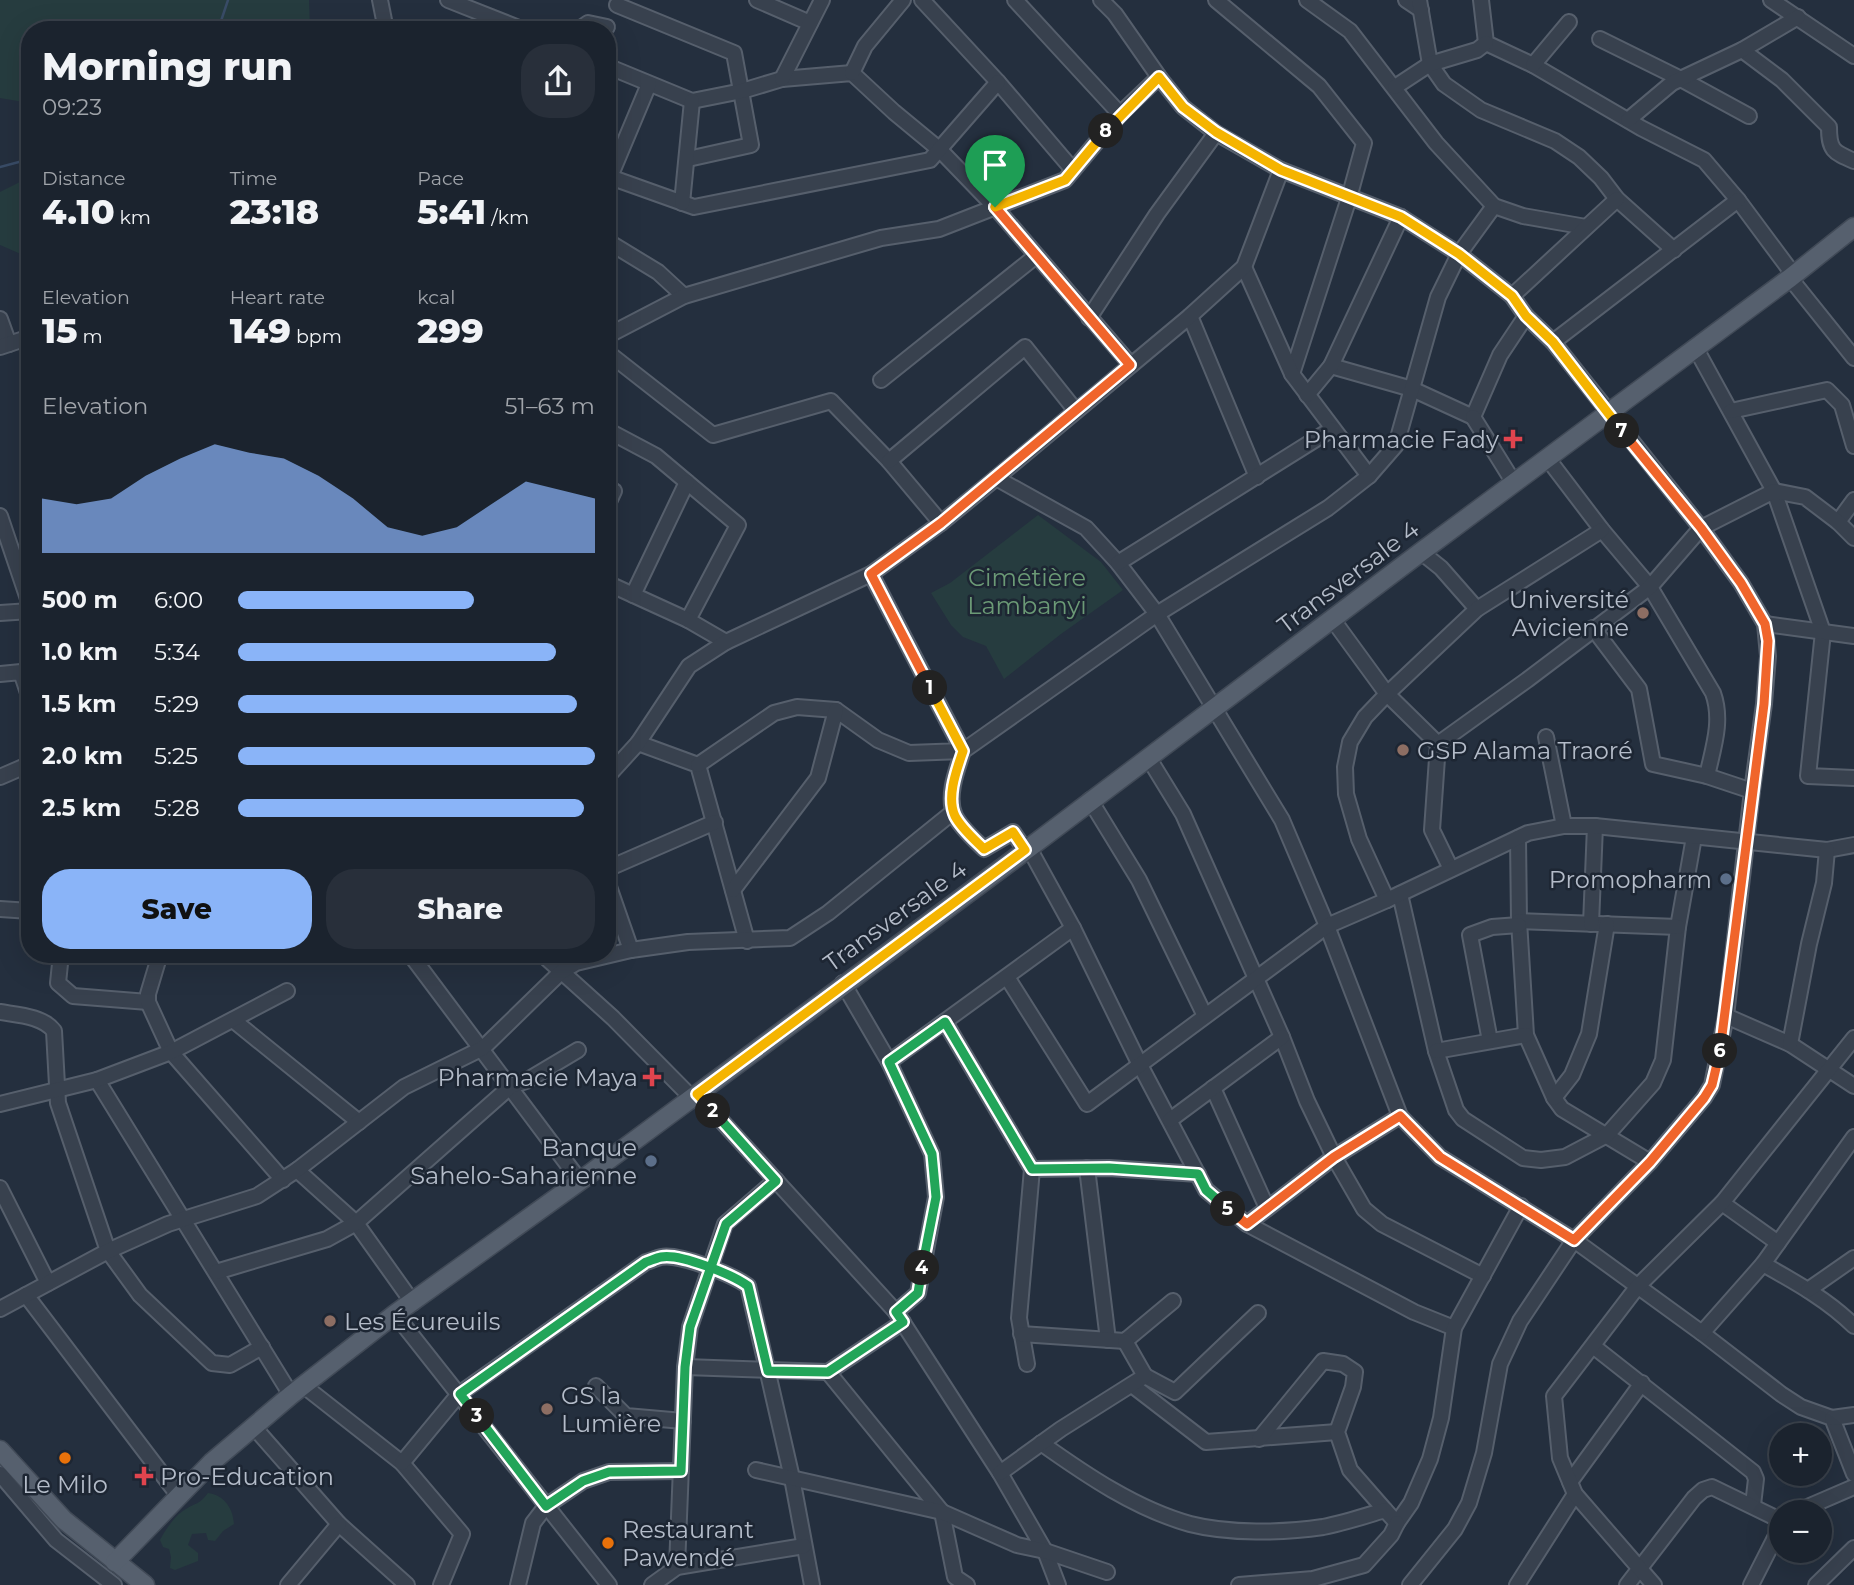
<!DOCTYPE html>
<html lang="en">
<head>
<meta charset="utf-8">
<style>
	body { margin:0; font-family:Montserrat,sans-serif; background:#282f3a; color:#f1f3f6; height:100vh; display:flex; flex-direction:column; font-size:26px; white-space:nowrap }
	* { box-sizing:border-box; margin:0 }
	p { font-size:23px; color:#a0a4aa }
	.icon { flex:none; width:38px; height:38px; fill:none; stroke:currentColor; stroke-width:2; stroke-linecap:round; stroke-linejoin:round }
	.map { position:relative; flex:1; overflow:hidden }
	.drawer { position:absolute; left:21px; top:21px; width:595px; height:942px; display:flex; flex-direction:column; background:#1b232e; border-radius:28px; box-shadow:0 7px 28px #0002,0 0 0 2px #39404a }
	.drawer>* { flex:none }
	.controls { position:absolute; left:1769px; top:1423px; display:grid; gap:14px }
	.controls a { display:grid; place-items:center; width:63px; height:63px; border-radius:50%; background:#1b232e; box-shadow:0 7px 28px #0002,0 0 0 2px #39404a; font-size:35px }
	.pin { position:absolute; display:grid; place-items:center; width:60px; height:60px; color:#fff; margin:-72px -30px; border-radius:50% 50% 50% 0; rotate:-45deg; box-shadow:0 0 7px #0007 }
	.pin .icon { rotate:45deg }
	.km { position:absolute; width:35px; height:35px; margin:-18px; border-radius:50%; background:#222; color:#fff; font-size:19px; line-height:35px; text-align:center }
	.round { display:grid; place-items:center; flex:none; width:74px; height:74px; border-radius:28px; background:#282f3a }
	.headline { display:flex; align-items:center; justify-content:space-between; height:119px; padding:0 21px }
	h1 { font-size:38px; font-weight:800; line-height:52px }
	.metrics { display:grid; grid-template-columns:repeat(3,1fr); gap:10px; height:119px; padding:7px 21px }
	.metrics div { display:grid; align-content:center }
	.metrics b { font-size:35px; font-weight:800 }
	.metrics small { font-size:19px; font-weight:400 }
	.metrics p { font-size:19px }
	.chart { height:196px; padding:14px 21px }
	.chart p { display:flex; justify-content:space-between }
	.chart svg { width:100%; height:126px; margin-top:7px; fill:#8ab4f8; opacity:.7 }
	.action { display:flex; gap:14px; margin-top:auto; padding:14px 21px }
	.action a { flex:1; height:80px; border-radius:28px; background:#8ab4f8; color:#111; font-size:28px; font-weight:800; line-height:80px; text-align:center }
	.action a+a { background:#282f3a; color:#f1f3f6 }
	ul { padding:0 21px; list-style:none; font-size:23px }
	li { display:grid; grid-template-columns:112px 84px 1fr; align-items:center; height:52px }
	li i { height:18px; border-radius:9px; background:#8ab4f8 }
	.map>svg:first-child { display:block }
	.green { fill:#263c3f }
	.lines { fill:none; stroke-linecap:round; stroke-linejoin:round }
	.stream { stroke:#394c67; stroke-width:2.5 }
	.minor-casing { stroke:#565f6c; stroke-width:18 }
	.major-casing { stroke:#414a57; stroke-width:21 }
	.minor { stroke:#38414e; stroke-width:14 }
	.major { stroke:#56606e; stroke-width:18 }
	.split-1-casing { stroke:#fff; stroke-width:14 }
	.split-2-casing { stroke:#fff; stroke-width:14 }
	.split-3-casing { stroke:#fff; stroke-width:14 }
	.split-4-casing { stroke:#fff; stroke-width:14 }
	.split-5-casing { stroke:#fff; stroke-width:14 }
	.split-6-casing { stroke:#fff; stroke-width:14 }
	.split-7-casing { stroke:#fff; stroke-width:14 }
	.split-8-casing { stroke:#fff; stroke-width:14 }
	.split-9-casing { stroke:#fff; stroke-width:14 }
	.split-1 { stroke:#f0652b; stroke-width:9 }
	.split-2 { stroke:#f5b400; stroke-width:9 }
	.split-3 { stroke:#22a559; stroke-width:9 }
	.split-4 { stroke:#22a559; stroke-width:9 }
	.split-5 { stroke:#22a559; stroke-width:9 }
	.split-6 { stroke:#f0652b; stroke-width:9 }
	.split-7 { stroke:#f0652b; stroke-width:9 }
	.split-8 { stroke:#f5b400; stroke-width:9 }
	.split-9 { stroke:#f5b400; stroke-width:9 }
	.health-dot { fill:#e0444e; stroke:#1d2633; stroke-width:2.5 }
	.education-dot { fill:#8d6e63; stroke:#1d2633; stroke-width:2.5 }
	.service-dot { fill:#5c6f8a; stroke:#1d2633; stroke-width:2.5 }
	.food-dot { fill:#e8710a; stroke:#1d2633; stroke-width:2.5 }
	.labels { text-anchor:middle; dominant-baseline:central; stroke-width:5; stroke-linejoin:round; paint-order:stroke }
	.poi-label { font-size:24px; fill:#b4bcc9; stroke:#1d2633; text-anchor:end }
	.park-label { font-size:24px; fill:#6b9a76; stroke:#1d2633 }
	.street-label { font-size:24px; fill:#b4bcc9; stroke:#1d2633 }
</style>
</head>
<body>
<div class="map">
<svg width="1854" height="1585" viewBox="0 0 1854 1585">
	<rect width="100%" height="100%" fill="#242f3e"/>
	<g class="green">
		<polygon points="0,0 309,0 310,30 30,30 30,103 0,98"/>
		<polygon points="30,177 30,258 0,245 0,192"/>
		<polygon points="1038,515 1101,562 1123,590 1061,634 1004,679 986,646 963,637 951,625 931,593 950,583"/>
		<path d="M208,1493C224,1495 233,1508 234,1524L223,1531L215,1541L208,1540L206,1533L192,1534L188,1545L198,1553V1561L175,1570L170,1568L171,1557L169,1549L163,1547L160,1540C166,1529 175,1515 186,1509C197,1502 199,1505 208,1493Z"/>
	</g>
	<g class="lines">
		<g class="stream">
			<polyline points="218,30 228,0"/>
			<polyline points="0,167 30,159"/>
		</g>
		<g class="minor-casing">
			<g id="minor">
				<polyline points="380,0 386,30"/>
				<polyline points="448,0 524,30"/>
				<polyline points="757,0 810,23"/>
				<polyline points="922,0 998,82 1073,170"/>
				<polyline points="1015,0 1120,114"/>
				<polyline points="1101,0 1115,14 1159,77 1183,107 1216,133 1281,170 1401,217 1459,254 1512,296 1526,316 1553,342 1701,528 1741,583 1765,624 1768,656 1764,704 1752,791 1726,1016 1712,1085 1704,1098 1650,1162 1574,1240 1520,1321 1500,1364 1484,1453 1469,1503 1455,1529 1410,1585"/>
				<polyline points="1216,0 1319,86 1364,143 1349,198 1292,374"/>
				<polyline points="1307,0 1350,31 1436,143 1494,206 1523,216 1586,227"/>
				<polyline points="1406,0 1421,10"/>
				<polyline points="1419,0 1430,64 1444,84 1481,110 1555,141 1579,157 1601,178 1617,199 1674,250"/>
				<polyline points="1481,0 1486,43 1533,65 1641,128 1704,160 1738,200 1793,274"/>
				<polyline points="1771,0 1854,56"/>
				<polyline points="617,5 734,53 751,145 688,159"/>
				<polyline points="578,30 588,23 607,27"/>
				<polyline points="1600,39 1681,79 1749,116"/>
				<path d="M1742,50L1782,80L1829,127C1829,150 1833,152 1854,161"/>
				<polyline points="1533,65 1569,22"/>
				<polyline points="607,66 692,101 742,91 782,79 852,73 894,112 940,150 995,207 1131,365"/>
				<polyline points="852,73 865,46 903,0"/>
				<polyline points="782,79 822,0"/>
				<polyline points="1395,87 1430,64 1477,50 1486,43"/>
				<polyline points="1628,120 1672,83 1742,50 1798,17"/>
				<polyline points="607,176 694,207 930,160 998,82"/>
				<polyline points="607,184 649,84"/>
				<polyline points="682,203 692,101"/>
				<polyline points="607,241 658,272 684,296"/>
				<polyline points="1244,267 1292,374 1369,476"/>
				<polyline points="607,273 608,274"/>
				<polyline points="1790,278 1854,358"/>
				<polyline points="1512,296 1617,199"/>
				<polyline points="1190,316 1257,477"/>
				<polyline points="1089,318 1157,214 1216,133"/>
				<polyline points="0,319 9,344"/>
				<polyline points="607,336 684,296 881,238 939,229 1065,180 1120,114 1159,77"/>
				<polyline points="1553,342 1738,200"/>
				<polyline points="0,347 30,337"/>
				<polyline points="1695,347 1774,491 1823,632 1808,776 1854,778"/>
				<polyline points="607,352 713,435 831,401 889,461 941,523"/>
				<polyline points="1331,366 1412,389 1473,417 1500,355 1526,316"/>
				<polyline points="881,380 1036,256"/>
				<polyline points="1307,395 1331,366 1401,217"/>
				<polyline points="1731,411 1827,390 1842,405 1854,446"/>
				<polyline points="1473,417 1514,483"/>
				<polyline points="607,430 656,456 738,525 688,620"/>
				<path d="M1548,459L1602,530L1650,587L1713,693C1723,721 1713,748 1707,776"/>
				<polyline points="889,461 1025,347 1076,411"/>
				<polyline points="996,478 1086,528 1118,563 1157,614 1282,820 1327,926 1400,1116 1440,1157 1574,1240 1702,1333 1781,1394 1801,1407 1832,1418 1854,1474"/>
				<polyline points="607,506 614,491"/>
				<polyline points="0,516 30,605"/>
				<polyline points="1838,522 1854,500"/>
				<polyline points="1421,552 1441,568 1477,609"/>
				<polyline points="1118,563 1332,429"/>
				<polyline points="607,583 688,620 726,642"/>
				<polyline points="633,595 687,482"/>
				<polyline points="0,613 30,611"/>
				<polyline points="1333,620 1387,694 1438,744"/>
				<polyline points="1765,624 1854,636"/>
				<polyline points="1593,628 1639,689 1653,764 1707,776 1752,791"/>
				<polyline points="0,674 21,672 30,699"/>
				<polyline points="1546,737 1564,826"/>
				<polyline points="638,743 698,765 747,941"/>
				<polyline points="1148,757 1183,814 1282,1037 1307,1101 1334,1157 1364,1209 1382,1224 1483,1276"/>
				<polyline points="698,765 774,713 797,707 836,710 878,740 909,753 963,751 871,574"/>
				<polyline points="0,777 30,764"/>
				<polyline points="607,777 638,743 689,666 726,642 871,574 941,523 996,478 1190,316 1244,267 1281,170"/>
				<polyline points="1090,800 1139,880 1205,1016"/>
				<polyline points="1518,838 1519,921 1526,1035 1554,1098 1562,1109 1650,1162"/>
				<polyline points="1029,848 1073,928 1140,1065 1206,1190 1247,1224 1414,1312 1454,1328"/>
				<path d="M1025,850L1013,832L984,849C974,839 961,828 955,816C946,797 957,769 963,751L1157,614L1328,508L1369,476L1396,445L1438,297L1459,254L1494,206"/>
				<polyline points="607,869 715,822"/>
				<polyline points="1451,869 1432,830 1438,744 1527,680 1650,587 1701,528 1774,491 1805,497 1838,522 1854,538"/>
				<polyline points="607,881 631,950"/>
				<polyline points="733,890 818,778 836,710"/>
				<polyline points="1400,894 1436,1051 1456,1110 1463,1119 1523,1158 1541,1160 1565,1157 1607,1135 1653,1083 1663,1060 1678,927 1694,837"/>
				<polyline points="1387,900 1359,839 1346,794 1345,767 1350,742 1365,717 1387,694 1477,609 1602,530"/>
				<polyline points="0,909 30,911"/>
				<polyline points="1519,921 1678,927"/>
				<polyline points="1591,924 1595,826"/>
				<polyline points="61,954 58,983 73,996 148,1002"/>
				<polyline points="160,954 148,994 148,1002 171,1052 283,1180"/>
				<polyline points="410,954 580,1181"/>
				<polyline points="542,954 613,1018 692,1098"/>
				<polyline points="1007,977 1087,1104 1327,926 1387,900 1528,833 1564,826 1595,826 1827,850 1854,845"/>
				<polyline points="843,983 889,1062 932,1154 936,1197 918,1293 896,1312"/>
				<path d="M0,1012C18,1015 43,1016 54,1031L58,1103L108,1251L140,1295L212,1363L230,1365L262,1347"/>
				<polyline points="1726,1016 1790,1044 1854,1086"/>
				<polyline points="233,1020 359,1122"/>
				<polyline points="945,1022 1032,1169 1019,1318 1027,1364"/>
				<polyline points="1490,1041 1470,935 1492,927 1519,925"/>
				<polyline points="1790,1044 1809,944 1824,883 1827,850"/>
				<polyline points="1436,1051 1526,1035"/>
				<polyline points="889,1062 1073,928"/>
				<polyline points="97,1080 291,1395"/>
				<polyline points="1213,1088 1267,1208"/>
				<polyline points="697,1094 896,1312 1000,1473 1045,1551 1058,1585"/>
				<polyline points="1554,1098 1572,1075 1589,1034 1607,924"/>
				<polyline points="0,1104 97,1080 171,1052 287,991"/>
				<polyline points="1170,1120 1282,1037"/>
				<polyline points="1087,1168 1108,1340"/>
				<polyline points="1032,1169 1109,1168 1198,1174"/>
				<polyline points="297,1170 356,1223 413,1303"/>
				<polyline points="0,1188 48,1283"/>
				<polyline points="1722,1203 1778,1243"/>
				<polyline points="1247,1224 1334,1157 1400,1116"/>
				<path d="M1763,1264C1795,1282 1828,1300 1854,1326"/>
				<polyline points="216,1272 327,1239 356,1223 511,1086 526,1081 578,1050"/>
				<polyline points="1808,1290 1854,1258"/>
				<polyline points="26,1295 178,1495"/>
				<polyline points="0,1309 108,1251 168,1224 257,1196 297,1170 404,1087 483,1048 561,972 576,963 631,950 688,942 790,938 828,913 953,812"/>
				<polyline points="395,1314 609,1585"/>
				<polyline points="1702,1333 1763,1264 1854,1137"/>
				<polyline points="1021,1334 1125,1341 1173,1301"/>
				<polyline points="1593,1346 1753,1472 1756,1479 1753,1505"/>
				<polyline points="685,1367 828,1372 903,1322"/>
				<polyline points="828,1372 942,1512 955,1577 967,1585"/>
				<polyline points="1145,1376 1175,1392 1258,1313"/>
				<polyline points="1132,1385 1206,1442 1337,1432"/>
				<polyline points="304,1386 402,1463 462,1534 441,1585"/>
				<polyline points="596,1386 626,1416 683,1421"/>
				<polyline points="1832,1418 1854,1415"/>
				<polyline points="253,1426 339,1524 407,1585"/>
				<polyline points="1259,1439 1323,1361 1343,1364 1355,1372 1353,1387 1337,1432 1350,1470 1385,1510"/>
				<path d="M1041,1443C1086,1475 1136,1509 1190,1524C1229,1534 1283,1533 1323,1527C1344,1523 1365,1516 1385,1510L1397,1523L1411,1503L1430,1459L1441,1418L1454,1328L1521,1206"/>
				<path d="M402,1463L459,1394L646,1262C651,1261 656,1258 661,1257C679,1253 733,1275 748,1286L792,1478L812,1585"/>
				<polyline points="756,1470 942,1512 1017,1545 1045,1551 1107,1572"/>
				<polyline points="1000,1473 1061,1429 1145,1376 1125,1341"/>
				<polyline points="0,1474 56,1540 114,1585"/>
				<polyline points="1570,1482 1642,1383"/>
				<polyline points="1796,1512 1854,1487"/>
				<polyline points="677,1567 685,1367 690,1327 725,1224 776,1180"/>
				<polyline points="288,1585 339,1524"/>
				<polyline points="518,1585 533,1523 546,1506 583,1481 609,1472 681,1471"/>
				<polyline points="652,1585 677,1567 804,1546"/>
				<polyline points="1239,1585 1313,1579 1364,1565 1391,1535 1397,1523"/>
				<polyline points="1517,1585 1575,1494"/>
				<polyline points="1627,1585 1694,1498 1703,1490 1712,1487 1782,1521"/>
				<polyline points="1654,1585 1575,1494 1560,1458 1554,1396 1638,1286 1722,1203 1854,1038"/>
				<polyline points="1751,1585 1782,1524"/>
				<polyline points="1816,1585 1854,1548"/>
			</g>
		</g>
		<g class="major-casing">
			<g id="major">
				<polyline points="0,1450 64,1520 145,1585"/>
				<polyline points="115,1562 212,1462 291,1395 395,1314 580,1181 1029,848 1421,552 1790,278 1854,227"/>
			</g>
		</g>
		<use href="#minor" class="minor"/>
		<use href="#major" class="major"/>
	</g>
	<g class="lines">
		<g class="split-1-casing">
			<polyline id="split-1" points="930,688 871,574 941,523 1130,365 995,207"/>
		</g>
		<g class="split-2-casing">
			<path id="split-2" d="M713,1111L697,1094L1025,850L1013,832L984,849C974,839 961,828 955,816C946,797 957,769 963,751L930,688"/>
		</g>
		<g class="split-3-casing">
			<polyline id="split-3" points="477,1416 546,1506 583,1481 609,1472 681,1471 685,1367 690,1327 726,1224 776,1181 713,1111"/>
		</g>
		<g class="split-4-casing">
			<path id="split-4" d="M477,1416L460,1394L646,1262C650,1261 656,1258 661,1257C680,1253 733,1275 748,1286L768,1371L828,1372L903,1322L896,1312L918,1293L922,1268"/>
		</g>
		<g class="split-5-casing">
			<polyline id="split-5" points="922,1268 936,1197 932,1154 889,1062 945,1022 1032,1169 1109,1168 1198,1174 1206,1190 1228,1209"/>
		</g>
		<g class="split-6-casing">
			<polyline id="split-6" points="1228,1209 1247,1224 1334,1157 1400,1116 1440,1157 1574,1240 1650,1162 1704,1098 1712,1085 1720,1051"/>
		</g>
		<g class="split-7-casing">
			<polyline id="split-7" points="1622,431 1701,528 1741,583 1765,624 1768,641 1764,704 1720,1051"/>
		</g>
		<g class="split-8-casing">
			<polyline id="split-8" points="1106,131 1159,77 1183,107 1216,132 1281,170 1401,217 1459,254 1512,296 1526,316 1553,342 1622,431"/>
		</g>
		<g class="split-9-casing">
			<polyline id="split-9" points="995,207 1065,180 1106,131"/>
		</g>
		<use href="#split-1" class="split-1"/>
		<use href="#split-2" class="split-2"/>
		<use href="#split-3" class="split-3"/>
		<use href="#split-4" class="split-4"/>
		<use href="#split-5" class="split-5"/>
		<use href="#split-6" class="split-6"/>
		<use href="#split-7" class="split-7"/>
		<use href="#split-8" class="split-8"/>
		<use href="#split-9" class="split-9"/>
	</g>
	<g class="health-dot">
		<path d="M1509.5 428.5h7v7h7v7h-7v7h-7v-7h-7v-7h7z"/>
		<path d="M648.5 1066.5h7v7h7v7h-7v7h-7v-7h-7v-7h7z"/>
		<path d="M140.5 1465.5h7v7h7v7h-7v7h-7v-7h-7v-7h7z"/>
	</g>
	<g class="education-dot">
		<circle cx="1643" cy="613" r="7"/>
		<circle cx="1403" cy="750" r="7"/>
		<circle cx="330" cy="1321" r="7"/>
		<circle cx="547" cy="1409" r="7"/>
	</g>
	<g class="service-dot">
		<circle cx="1726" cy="879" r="7"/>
		<circle cx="651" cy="1161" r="7"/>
	</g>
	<g class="food-dot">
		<circle cx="65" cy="1458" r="7"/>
		<circle cx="608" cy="1543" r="7"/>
	</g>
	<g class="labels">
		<g class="poi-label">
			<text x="1499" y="439">Pharmacie Fady</text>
			<text x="1629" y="599">Université<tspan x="1629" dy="28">Avicienne</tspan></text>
			<text x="1417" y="750" text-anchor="start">GSP Alama Traoré</text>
			<text x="1712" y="879">Promopharm</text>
			<text x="638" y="1077">Pharmacie Maya</text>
			<text x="637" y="1147">Banque<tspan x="637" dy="28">Sahelo-Saharienne</tspan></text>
			<text x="344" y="1321" text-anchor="start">Les Écureuils</text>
			<text x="561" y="1395" text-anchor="start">GS la<tspan x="561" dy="28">Lumière</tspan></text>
			<text x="160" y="1476" text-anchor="start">Pro-Education</text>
			<text x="65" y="1484" text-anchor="middle">Le Milo</text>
			<text x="622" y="1529" text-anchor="start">Restaurant<tspan x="622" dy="28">Pawendé</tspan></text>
		</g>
		<g class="park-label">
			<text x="1027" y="577">Cimétière<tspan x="1027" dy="28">Lambanyi</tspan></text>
		</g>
		<g class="street-label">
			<text transform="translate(1348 577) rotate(-37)">Transversale 4</text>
			<text transform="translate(895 916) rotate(-36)">Transversale 4</text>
		</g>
	</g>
</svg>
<div class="controls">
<a>+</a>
<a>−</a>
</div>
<div class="pin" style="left:995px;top:207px;background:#1e9e55"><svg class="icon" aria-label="arrive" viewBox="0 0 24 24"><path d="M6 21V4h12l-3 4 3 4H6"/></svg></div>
<b class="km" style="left:930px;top:688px">1</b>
<b class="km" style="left:713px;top:1111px">2</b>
<b class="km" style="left:477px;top:1416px">3</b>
<b class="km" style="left:922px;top:1268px">4</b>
<b class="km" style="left:1228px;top:1209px">5</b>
<b class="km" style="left:1720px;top:1051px">6</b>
<b class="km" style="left:1622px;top:431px">7</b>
<b class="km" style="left:1106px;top:131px">8</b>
<section class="drawer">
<div class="headline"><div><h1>Morning run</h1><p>09:23</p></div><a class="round"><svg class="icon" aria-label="share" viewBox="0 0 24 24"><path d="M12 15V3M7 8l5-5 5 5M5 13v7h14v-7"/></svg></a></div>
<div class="metrics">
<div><p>Distance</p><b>4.10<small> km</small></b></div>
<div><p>Time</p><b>23:18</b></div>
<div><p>Pace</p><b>5:41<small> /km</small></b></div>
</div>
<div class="metrics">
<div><p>Elevation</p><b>15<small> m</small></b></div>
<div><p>Heart rate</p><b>149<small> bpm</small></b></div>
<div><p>kcal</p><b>299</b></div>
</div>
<div class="chart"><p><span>Elevation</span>51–63 m</p>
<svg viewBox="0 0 160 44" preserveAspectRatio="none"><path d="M0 44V25L10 27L20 25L30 17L40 11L50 6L60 9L70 11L80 17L90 25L100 35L110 38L120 35L130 27L140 19L150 22L160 25V44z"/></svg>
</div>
<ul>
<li><b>500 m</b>6:00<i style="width:66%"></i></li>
<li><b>1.0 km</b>5:34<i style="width:89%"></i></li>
<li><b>1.5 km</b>5:29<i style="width:95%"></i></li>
<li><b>2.0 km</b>5:25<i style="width:100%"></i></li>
<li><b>2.5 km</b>5:28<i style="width:97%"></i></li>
</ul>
<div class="action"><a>Save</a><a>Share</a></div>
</section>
</div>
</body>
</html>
